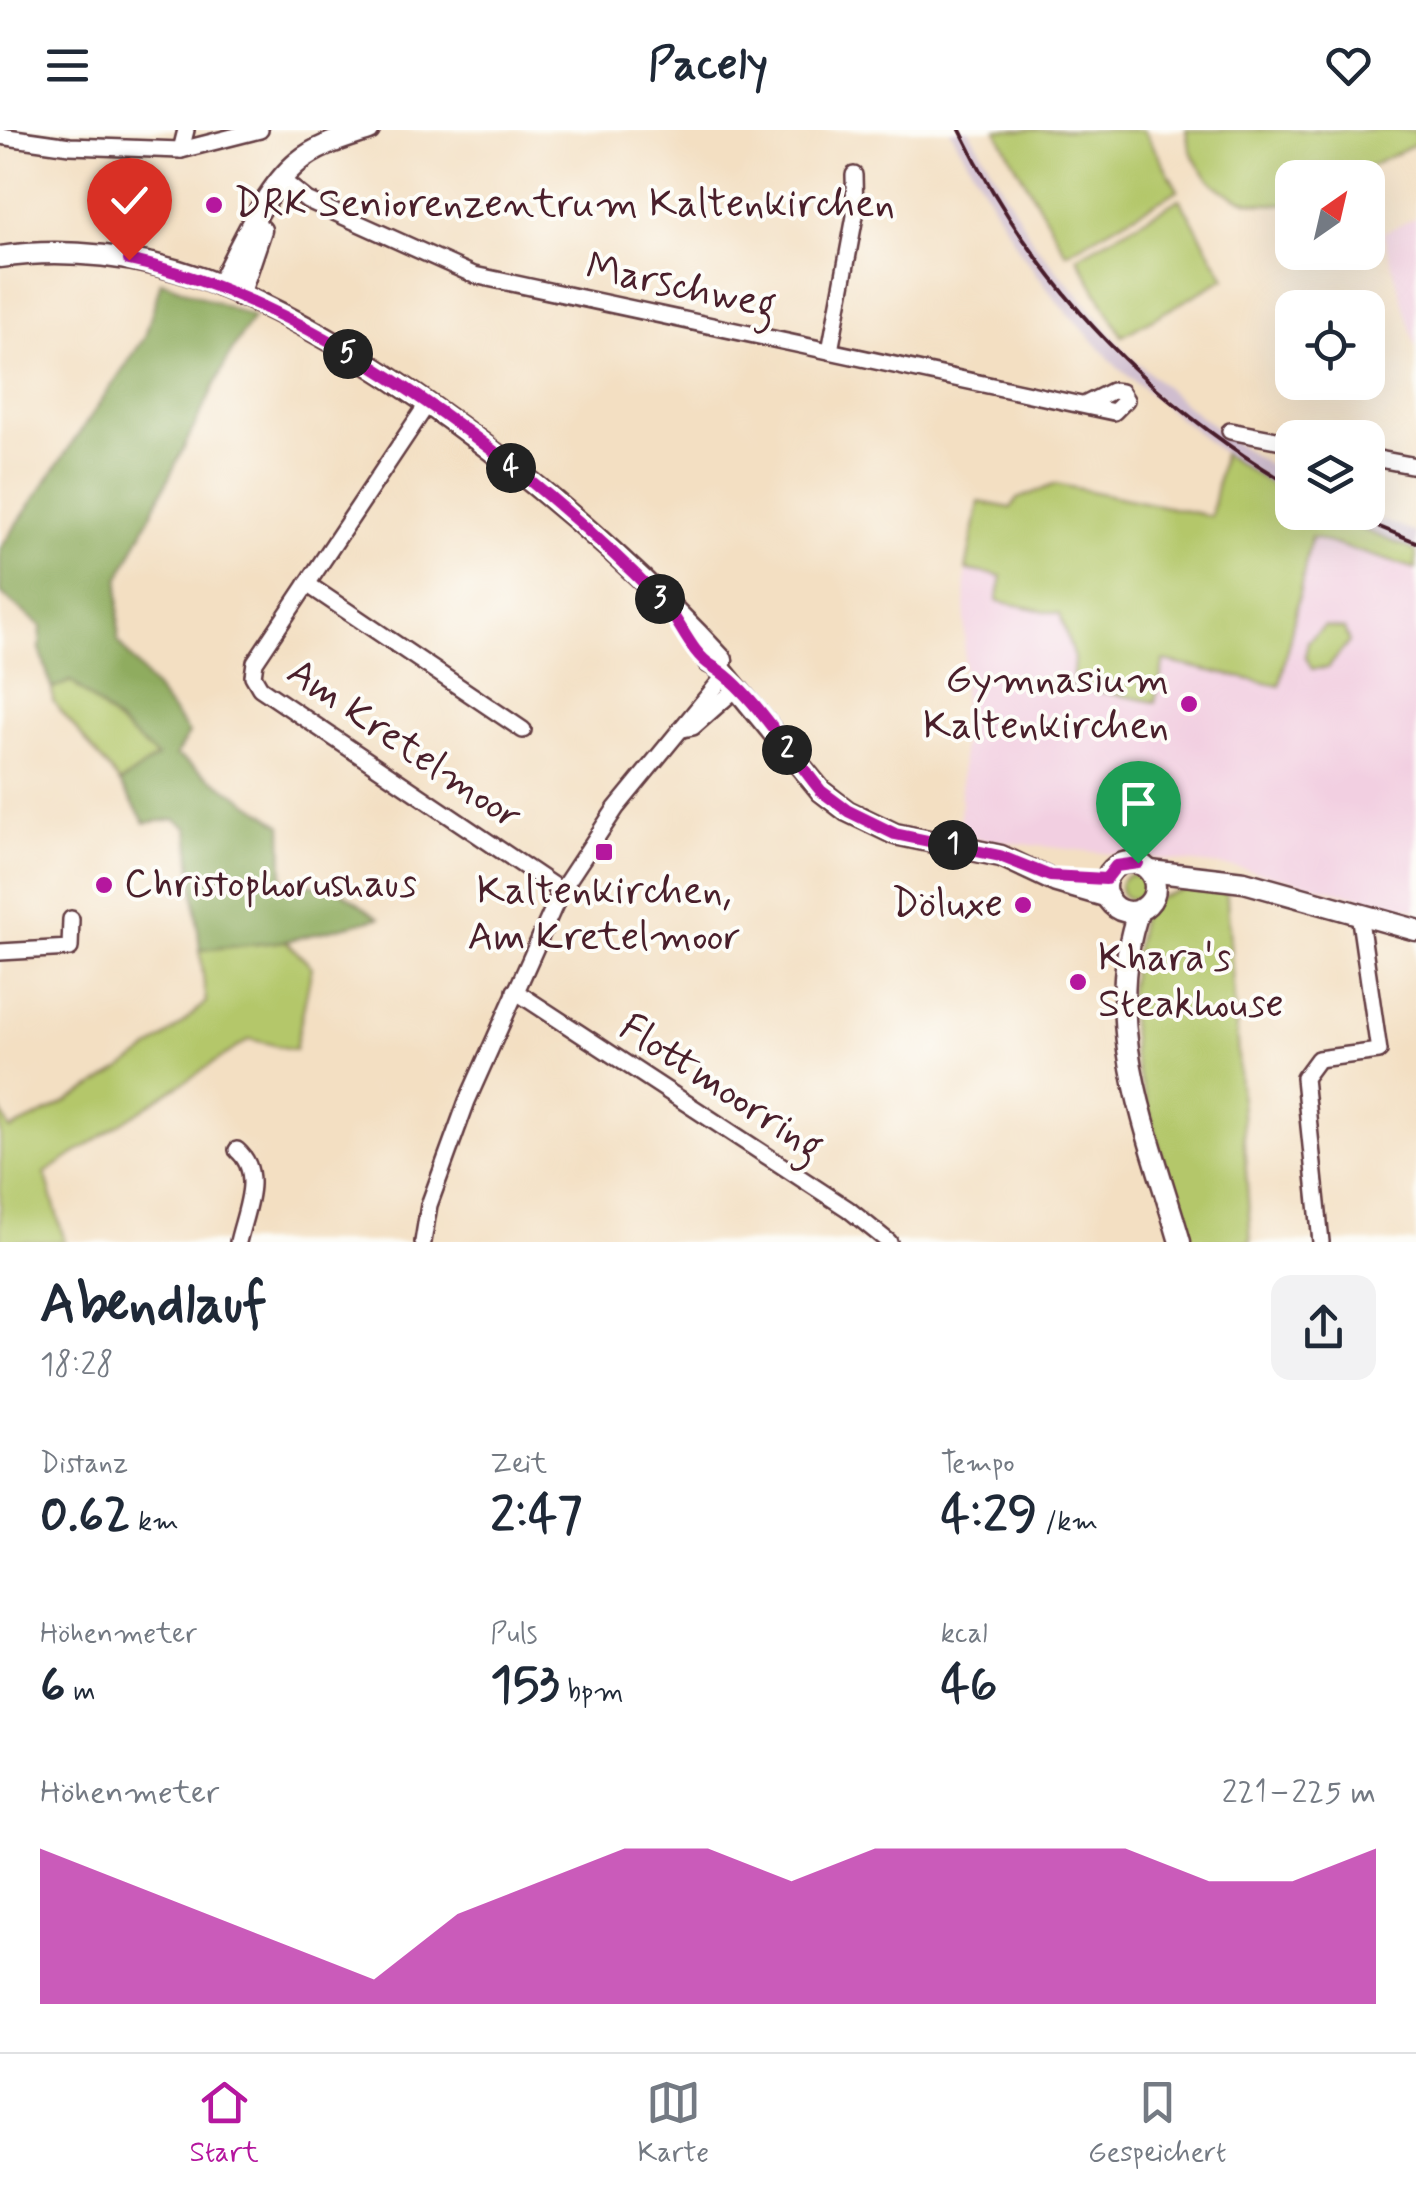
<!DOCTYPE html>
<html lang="de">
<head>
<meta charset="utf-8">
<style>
	body { margin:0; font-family:Mynerve,sans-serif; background:#f2f2f3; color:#1f2937; height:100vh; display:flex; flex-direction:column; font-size:38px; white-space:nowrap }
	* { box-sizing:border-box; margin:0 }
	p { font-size:32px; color:#747a83 }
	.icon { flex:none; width:55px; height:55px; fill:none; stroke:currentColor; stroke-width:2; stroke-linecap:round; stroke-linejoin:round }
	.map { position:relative; height:1112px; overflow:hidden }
	.sheet { display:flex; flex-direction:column; background:#fff; flex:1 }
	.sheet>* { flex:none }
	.needle { width:65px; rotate:34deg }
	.fabs { position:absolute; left:1275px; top:30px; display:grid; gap:20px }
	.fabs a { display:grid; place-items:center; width:110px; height:110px; border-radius:20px; background:#fff; box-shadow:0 10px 40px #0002; font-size:50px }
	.pin { position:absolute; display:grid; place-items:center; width:85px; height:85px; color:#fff; margin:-102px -42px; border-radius:50% 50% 50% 0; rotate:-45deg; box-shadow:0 0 10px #0007 }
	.pin .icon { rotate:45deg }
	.km { position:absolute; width:50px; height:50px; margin:-25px; border-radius:50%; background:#222; color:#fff; font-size:28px; line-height:50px; text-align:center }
	.round { display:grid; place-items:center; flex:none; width:105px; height:105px; border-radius:20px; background:#f2f2f3 }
	.summary { display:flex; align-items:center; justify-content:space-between; height:170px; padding:0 40px }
	h1 { font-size:55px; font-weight:700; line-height:75px }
	.metrics { display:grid; grid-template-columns:repeat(3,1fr); gap:15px; height:170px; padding:10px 40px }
	.metrics div { display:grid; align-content:center }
	.metrics b { font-size:50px; font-weight:700 }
	.metrics small { font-size:28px; font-weight:400 }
	.metrics p { font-size:28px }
	.chart { height:280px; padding:20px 40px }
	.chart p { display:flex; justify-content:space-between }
	.chart svg { width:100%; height:180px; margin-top:10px; fill:#b5179e; opacity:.7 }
	header { display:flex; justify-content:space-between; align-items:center; height:130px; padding:0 40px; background:#fff; font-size:45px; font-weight:700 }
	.tabs { display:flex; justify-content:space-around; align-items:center; height:140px; border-top:2px solid #e0e1e3; background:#fff; font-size:28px; color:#747a83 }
	.tabs a { display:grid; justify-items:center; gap:5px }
	.tabs .active { color:#b5179e }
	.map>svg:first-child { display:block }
	.built { fill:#f2cfe1 }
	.industrial { fill:#cfbdcf }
	.green { fill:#b4c76a; stroke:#7f734a; stroke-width:2.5 }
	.forest { fill:#8fac5e; stroke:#6c6644; stroke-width:2.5 }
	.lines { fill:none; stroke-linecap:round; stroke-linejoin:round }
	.minor-casing { stroke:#633c42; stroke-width:20 }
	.tertiary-casing { stroke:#633c42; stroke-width:25 }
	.minor { stroke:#fff; stroke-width:15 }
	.tertiary { stroke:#fff; stroke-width:20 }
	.rail { stroke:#4a1f2b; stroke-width:4 }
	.route-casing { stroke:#fff; stroke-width:20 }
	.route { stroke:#b5179e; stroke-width:12 }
	.poi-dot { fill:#b5179e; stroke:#fdfcf7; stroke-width:4 }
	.labels { text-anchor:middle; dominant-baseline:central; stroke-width:8; stroke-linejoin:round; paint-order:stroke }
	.poi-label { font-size:40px; fill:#4a1f2b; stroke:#fdfcf7; text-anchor:start }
	.street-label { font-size:40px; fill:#4a1f2b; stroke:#fdfcf7 }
</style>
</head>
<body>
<header><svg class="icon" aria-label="menu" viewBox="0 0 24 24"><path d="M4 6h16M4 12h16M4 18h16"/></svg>Pacely<svg class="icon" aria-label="heart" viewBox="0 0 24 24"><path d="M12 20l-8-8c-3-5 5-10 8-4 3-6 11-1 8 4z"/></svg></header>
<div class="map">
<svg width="1416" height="1112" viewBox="0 0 1416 1112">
	<rect width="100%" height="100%" fill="#fdfcf7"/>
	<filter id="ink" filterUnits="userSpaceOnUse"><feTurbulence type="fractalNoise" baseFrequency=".01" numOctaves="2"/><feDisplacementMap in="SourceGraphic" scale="20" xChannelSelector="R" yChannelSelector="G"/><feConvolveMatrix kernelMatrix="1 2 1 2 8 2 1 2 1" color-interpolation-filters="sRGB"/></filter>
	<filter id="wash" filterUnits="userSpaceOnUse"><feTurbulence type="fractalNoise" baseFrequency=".0048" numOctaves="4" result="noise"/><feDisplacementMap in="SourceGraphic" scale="40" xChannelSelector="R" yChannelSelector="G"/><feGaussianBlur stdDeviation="2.25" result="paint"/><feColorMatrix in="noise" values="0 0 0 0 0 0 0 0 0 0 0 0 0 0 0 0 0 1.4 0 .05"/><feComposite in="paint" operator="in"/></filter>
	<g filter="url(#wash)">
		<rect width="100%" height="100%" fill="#f3dfc2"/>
		<g class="built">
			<polygon points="1416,87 1416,219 1383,103"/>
			<polygon points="1056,354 1305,405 1416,438 1416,780 1240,738 960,707 966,440 979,372 1011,378 1017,369"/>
		</g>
		<g class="industrial">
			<polygon points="950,0 969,0 1034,113 1129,225 1188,277 1254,326 1292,348 1292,368 1223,324 1117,237 1056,170 1020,121"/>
			<polygon points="1321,383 1362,383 1416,403 1416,421"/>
		</g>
		<g class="green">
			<polygon points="996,0 1144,0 1178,60 1066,123"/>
			<path d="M1186,0H1416V14L1348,47L1292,48V72C1242,83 1192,53 1186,0Z"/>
			<polygon points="1180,69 1225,148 1122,206 1077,127"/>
			<polygon points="1223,324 1292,368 1292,382 1321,383 1416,421 1416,439 1311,407 1280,556 1164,531 1155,572 1072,556 1074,529 1060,484 997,471 1002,446 966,440 979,372 1011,378 1017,369 1056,354 1211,386"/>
			<polygon points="1325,496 1344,499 1349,512 1328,538 1312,539 1305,526 1308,511"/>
			<polygon points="71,551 157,627 120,653 53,571 52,559"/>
			<circle cx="1132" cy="757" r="12"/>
			<polygon points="1200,755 1226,755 1251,1112 1186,1112 1133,925 1129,861 1141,786 1159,767"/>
			<path d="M286,811L312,837L295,920L250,909L45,1043L65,1112H0V978L10,1000C82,967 148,927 206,872L200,820Z"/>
		</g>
		<polygon class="forest" points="161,151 253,187 230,224 119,449 118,511 189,603 176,625 282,695 283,753 333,756 379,788 286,811 200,820 188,698 175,689 145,693 120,653 157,627 71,551 52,559 40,519 41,496 0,463 0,419 145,207"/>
	</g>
	<g filter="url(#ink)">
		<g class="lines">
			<g class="minor-casing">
				<g id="minor">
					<polyline points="0,6 70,16 181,20 260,0"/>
					<polyline points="181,20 186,0"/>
					<polyline points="282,50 307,70 474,145 1114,282 1126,270 1121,262 1112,261 1086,274"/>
					<polyline points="830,221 855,86 854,45"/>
					<polyline points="426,276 255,532 253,546 260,558 561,761"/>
					<polyline points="1230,301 1292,313"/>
					<polyline points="1368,327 1416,336"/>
					<polyline points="307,454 523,600"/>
					<polyline points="683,599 693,597 737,558"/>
					<polyline points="0,822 70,818 71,789"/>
					<polyline points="515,861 848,1079 889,1112"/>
					<path d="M237,1020C264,1043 245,1081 238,1112"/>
					<polyline points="423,1112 429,1075 467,971 561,761 616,678 726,544"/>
					<polyline points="1321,1112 1304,948 1318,929 1379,921 1359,783"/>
				</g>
			</g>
			<g class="tertiary-casing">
				<g id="tertiary">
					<path d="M0,127C66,117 140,126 203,149C377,214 597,393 722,530L719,537"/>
					<path d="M220,156C240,118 265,59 298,32C318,15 345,8 369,0"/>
					<polyline points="239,165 261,100"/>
					<polyline points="709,532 719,537 821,661 847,681 895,704 1001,726 1056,752 1108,767"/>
					<circle cx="1130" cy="757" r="25"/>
					<polyline points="1150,741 1244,752 1416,800"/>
					<path d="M1139,780C1099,891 1149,1004 1180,1112"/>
				</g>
			</g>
			<use href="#minor" class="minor"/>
			<use href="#tertiary" class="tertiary"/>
			<g class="rail">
				<path d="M960,0C1034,153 1146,270 1292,356"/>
				<polyline points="1343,382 1416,412"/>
			</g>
		</g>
	</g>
	<g class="lines" filter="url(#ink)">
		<g class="route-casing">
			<path id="route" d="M129,130C315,170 529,335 661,470C679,488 690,523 712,536C750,558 791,625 821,661L848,681L895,704L1000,726L1050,746L1106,749L1116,736L1138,733"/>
		</g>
		<use href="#route" class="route"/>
	</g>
	<g class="poi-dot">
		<circle cx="214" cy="75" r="10"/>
		<circle cx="1189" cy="574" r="10"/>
		<rect x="594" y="712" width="20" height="20" rx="5"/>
		<circle cx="104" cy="755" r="10"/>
		<circle cx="1023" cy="775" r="10"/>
		<circle cx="1078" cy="852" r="10"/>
	</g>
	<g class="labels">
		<g class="poi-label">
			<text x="234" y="75">DRK Seniorenzentrum Kaltenkirchen</text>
			<text x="1169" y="551" text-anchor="end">Gymnasium<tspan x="1169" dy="46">Kaltenkirchen</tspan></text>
			<text x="124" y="755">Christophorushaus</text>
			<text x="604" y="762" text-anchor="middle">Kaltenkirchen,<tspan x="604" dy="46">Am Kretelmoor</tspan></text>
			<text x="1003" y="775" text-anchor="end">Döluxe</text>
			<text x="1098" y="829">Khara's<tspan x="1098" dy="46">Steakhouse</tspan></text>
		</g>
		<g class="street-label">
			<text transform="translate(681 157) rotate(12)">Marschweg</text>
			<text transform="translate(404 615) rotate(34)">Am Kretelmoor</text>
			<text transform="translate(721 958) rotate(33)">Flottmoorring</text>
		</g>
	</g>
</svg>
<div class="fabs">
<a><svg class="needle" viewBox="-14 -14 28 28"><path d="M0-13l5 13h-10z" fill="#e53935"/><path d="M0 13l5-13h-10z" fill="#747a83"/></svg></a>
<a><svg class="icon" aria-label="locate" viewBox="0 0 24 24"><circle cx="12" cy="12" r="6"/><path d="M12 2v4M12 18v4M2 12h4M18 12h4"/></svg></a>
<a><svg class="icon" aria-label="layers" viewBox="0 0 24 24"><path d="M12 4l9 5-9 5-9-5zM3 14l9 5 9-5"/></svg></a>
</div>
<div class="pin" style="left:1138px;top:733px;background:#1e9e55"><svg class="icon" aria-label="arrive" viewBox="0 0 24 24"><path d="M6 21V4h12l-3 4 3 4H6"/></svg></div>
<div class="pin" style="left:129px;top:130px;background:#d93025"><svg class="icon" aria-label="check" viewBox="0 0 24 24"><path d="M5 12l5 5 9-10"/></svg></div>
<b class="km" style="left:953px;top:715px">1</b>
<b class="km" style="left:787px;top:620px">2</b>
<b class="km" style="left:660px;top:469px">3</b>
<b class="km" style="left:511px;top:338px">4</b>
<b class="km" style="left:348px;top:224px">5</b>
</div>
<section class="sheet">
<div class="summary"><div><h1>Abendlauf</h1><p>18:28</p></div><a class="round"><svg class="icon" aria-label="share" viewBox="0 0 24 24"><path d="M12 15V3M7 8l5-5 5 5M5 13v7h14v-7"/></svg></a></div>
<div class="metrics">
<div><p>Distanz</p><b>0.62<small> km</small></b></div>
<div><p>Zeit</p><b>2:47</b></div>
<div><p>Tempo</p><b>4:29<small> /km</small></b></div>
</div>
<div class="metrics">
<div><p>Höhenmeter</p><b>6<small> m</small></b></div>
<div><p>Puls</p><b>153<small> bpm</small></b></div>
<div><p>kcal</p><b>46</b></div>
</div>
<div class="chart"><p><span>Höhenmeter</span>221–225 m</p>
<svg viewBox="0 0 160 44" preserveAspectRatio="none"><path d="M0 44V6L10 14L20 22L30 30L40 38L50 22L60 14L70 6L80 6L90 14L100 6L110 6L120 6L130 6L140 14L150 14L160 6V44z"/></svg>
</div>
</section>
<nav class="tabs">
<a class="active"><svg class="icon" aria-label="home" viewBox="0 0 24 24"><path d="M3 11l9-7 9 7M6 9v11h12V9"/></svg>Start</a>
<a><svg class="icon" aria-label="map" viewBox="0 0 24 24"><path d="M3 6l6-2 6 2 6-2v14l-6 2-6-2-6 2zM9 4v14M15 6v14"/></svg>Karte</a>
<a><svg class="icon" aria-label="saved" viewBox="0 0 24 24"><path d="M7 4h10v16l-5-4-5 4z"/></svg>Gespeichert</a>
</nav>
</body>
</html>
